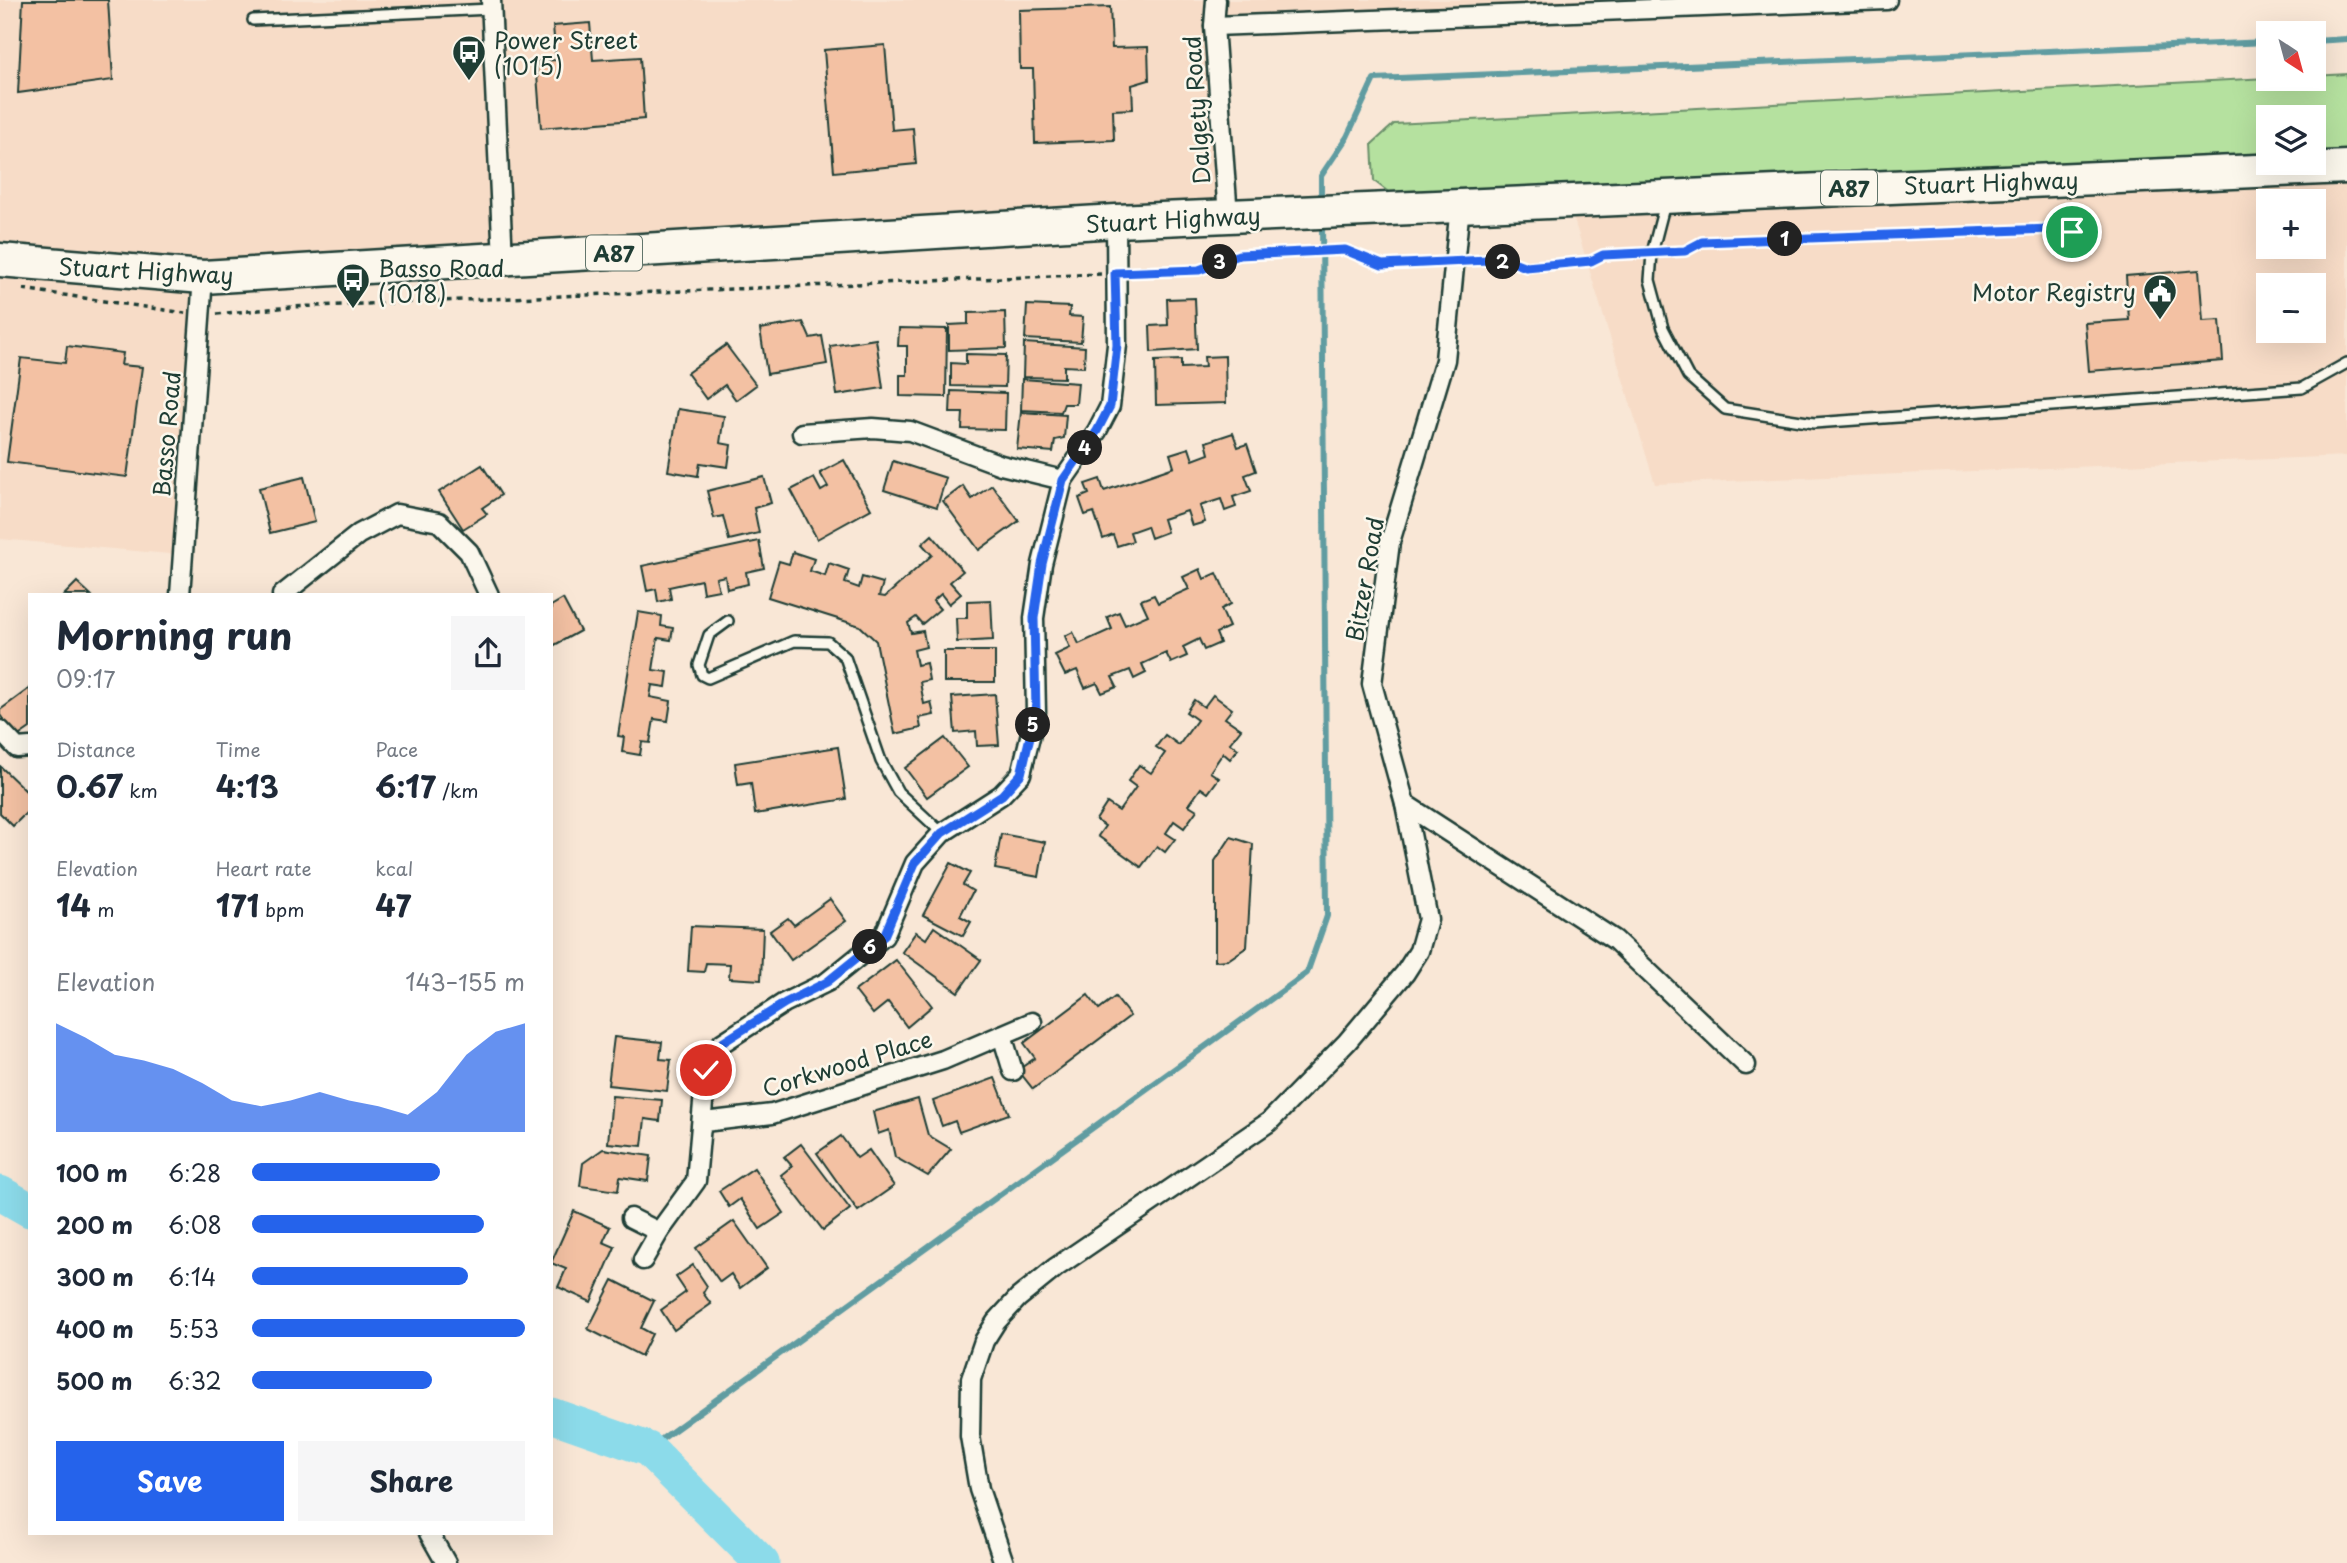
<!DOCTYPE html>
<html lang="en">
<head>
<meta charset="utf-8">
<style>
	body { margin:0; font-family:"Playpen Sans",sans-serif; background:#f6f6f7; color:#1f2937; height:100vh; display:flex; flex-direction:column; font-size:26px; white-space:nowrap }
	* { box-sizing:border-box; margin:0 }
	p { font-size:23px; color:#747a83 }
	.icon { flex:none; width:38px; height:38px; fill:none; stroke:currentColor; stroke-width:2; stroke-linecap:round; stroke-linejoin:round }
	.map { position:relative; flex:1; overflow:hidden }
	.details { position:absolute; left:28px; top:593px; width:525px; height:942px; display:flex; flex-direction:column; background:#fff; border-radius:0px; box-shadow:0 7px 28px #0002 }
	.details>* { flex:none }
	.needle { width:46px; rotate:144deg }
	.buttons { position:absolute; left:2256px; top:21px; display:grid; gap:14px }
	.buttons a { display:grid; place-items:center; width:70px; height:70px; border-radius:0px; background:#fff; box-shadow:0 7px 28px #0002; font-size:35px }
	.pin { position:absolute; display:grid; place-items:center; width:60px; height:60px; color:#fff; margin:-30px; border:4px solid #fff; border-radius:50%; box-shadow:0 2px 7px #0007 }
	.km { position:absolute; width:35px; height:35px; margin:-18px; border-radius:50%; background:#222; color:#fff; font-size:19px; line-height:35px; text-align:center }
	.round { display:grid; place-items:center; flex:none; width:74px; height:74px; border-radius:0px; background:#f6f6f7 }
	.summary { display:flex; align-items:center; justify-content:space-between; height:119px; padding:0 28px }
	h1 { font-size:38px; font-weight:700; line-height:52px }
	.figures { display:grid; grid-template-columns:repeat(3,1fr); gap:10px; height:119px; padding:7px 28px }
	.figures div { display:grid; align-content:center }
	.figures b { font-size:30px; font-weight:700 }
	.figures small { font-size:19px; font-weight:400 }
	.figures p { font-size:19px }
	.chart { height:196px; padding:14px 28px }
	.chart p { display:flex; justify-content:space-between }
	.chart svg { width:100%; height:126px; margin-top:7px; fill:#2563eb; opacity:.7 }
	.primary-button { display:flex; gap:14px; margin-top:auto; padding:14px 28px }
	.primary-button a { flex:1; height:80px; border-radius:0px; background:#2563eb; color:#fff; font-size:28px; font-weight:700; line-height:80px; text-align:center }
	.primary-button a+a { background:#f6f6f7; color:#1f2937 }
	ul { padding:0 28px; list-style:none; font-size:23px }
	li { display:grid; grid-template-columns:112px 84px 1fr; align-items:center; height:52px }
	li i { height:18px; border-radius:9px; background:#2563eb }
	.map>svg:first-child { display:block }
	.built { fill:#f7dcc7; fill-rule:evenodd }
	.green { fill:#b5e19f; stroke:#6a8f6a; stroke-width:2; fill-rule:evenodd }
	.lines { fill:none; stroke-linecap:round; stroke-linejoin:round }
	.stream { stroke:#609ca1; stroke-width:6 }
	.river { stroke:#8cdbea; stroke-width:35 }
	.building { fill:#f3c1a3; stroke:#1f3d34; stroke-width:2 }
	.lane-casing { stroke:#1f3d34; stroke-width:14 }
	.street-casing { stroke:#1f3d34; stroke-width:23 }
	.highway-casing { stroke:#1f3d34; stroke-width:37 }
	.path { stroke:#1f3d34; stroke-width:3.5; stroke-dasharray:5 5; stroke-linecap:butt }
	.lane { stroke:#fbf7ec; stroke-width:9 }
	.street { stroke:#fbf7ec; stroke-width:18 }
	.highway { stroke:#fbf7ec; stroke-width:32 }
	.route-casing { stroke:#fff; stroke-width:14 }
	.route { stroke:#2563eb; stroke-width:9 }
	.labels { text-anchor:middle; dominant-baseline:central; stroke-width:5; stroke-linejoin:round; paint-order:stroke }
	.shield { fill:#fbf7ec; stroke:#61756b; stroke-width:2 }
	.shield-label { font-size:21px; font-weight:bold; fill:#1f3d34 }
	.poi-label { font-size:23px; fill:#1f3d34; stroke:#fbf7ec; text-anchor:start }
	.street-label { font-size:23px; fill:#1f3d34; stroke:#fbf7ec }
</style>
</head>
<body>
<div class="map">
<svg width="2347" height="1563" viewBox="0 0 2347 1563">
	<rect width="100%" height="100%" fill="#f9e7d6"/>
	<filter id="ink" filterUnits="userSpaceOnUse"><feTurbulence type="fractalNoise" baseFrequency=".0143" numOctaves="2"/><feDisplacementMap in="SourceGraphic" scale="14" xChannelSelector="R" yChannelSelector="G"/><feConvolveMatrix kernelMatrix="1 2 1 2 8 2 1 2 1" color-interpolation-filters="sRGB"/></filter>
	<g filter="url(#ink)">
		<g class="built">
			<polygon points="0,0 1843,0 1215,26 1228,216 203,277 181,555 0,539"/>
			<path d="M2347,167V456L1655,484L1568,200ZM2268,201H2314V247H2268ZM2268,285H2314V331H2268Z"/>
		</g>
		<path class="green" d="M2347,74V167L1408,207L1374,181L1372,144L1394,124L2268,78L2314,79V76ZM2268,117H2314V163H2268Z"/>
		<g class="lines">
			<g class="stream">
				<polyline points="2314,41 2347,39"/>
				<polyline points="1321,204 1321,176 1347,137 1374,79 2268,42"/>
				<polyline points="648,1449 1307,973 1327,916 1322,222"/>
			</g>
			<g class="river">
				<polyline points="0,1193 30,1210"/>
				<polyline points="551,1415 648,1449 762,1563"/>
			</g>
		</g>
		<g class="building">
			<polygon points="23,0 108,0 113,80 18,93"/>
			<polygon points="1110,7 1112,48 1148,47 1149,80 1132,85 1133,109 1113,110 1114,140 1035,143 1033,69 1020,69 1019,10"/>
			<polygon points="590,23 593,60 640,57 644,119 541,128 536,61 556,60 553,26"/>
			<polygon points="885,45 892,130 913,128 916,164 834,172 824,50"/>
			<polygon points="2199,270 2203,321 2220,320 2223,361 2089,371 2085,323 2129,320 2126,276"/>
			<polygon points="1195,298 1197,349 1151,352 1150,326 1168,325 1167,299"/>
			<polygon points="1027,305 1070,307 1069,316 1083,317 1081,342 1025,339"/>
			<polygon points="1005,312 1006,348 949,350 949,325 968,324 968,313"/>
			<polygon points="803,322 810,338 822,336 827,364 767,374 760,329"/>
			<polygon points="899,328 947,329 946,397 900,396 900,375 907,375 907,346 898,346"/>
			<polygon points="876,339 883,388 837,395 830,346"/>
			<polygon points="1024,343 1085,347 1084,367 1064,366 1064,378 1023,377"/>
			<polygon points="726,345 756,385 736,400 725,385 706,399 687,373"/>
			<polygon points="67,346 123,353 121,365 142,367 127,477 7,462 21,358 65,363"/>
			<polygon points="966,354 1006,355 1005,387 951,386 951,363 966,364"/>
			<polygon points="1225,356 1226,403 1156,405 1155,361 1181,360 1181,368 1205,367 1204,357"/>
			<polygon points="1022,379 1078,383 1076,404 1064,404 1061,412 1021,410"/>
			<polygon points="951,391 1006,393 1005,430 962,429 963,413 950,413"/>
			<polygon points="678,409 724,416 720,443 731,445 728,467 700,463 698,476 668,471"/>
			<polygon points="1021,412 1066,415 1064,438 1055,440 1053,452 1017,449"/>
			<polygon points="1233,433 1238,447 1247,444 1256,471 1245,475 1251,491 1233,497 1236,507 1225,511 1221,499 1200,506 1205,522 1192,526 1187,511 1163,519 1167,532 1151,538 1147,526 1130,532 1133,541 1117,546 1113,535 1103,539 1094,512 1085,515 1079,498 1089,494 1085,484 1100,479 1104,491 1174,467 1170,454 1189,448 1193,460 1209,454 1206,442"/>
			<polygon points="844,460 871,509 817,539 791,490 814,478 821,491 828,487 820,473"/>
			<polygon points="893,461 946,478 937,507 884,490"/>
			<polygon points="482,465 501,495 482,508 487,514 463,529 439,492"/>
			<polygon points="304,477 315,522 270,533 259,488"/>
			<polygon points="764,477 771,503 754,508 759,533 729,540 723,516 714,518 707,491"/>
			<polygon points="992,485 1019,521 979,550 943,501 963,486 972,499"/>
			<polygon points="932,535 963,571 950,582 961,594 949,604 941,594 933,601 940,609 922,624 916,617 908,623 911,633 923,631 926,647 914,650 917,665 926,663 929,680 920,682 924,704 931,702 934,715 919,718 921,728 895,734 876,641 860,626 768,597 779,561 789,564 793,552 814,559 810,571 825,576 829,563 849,570 845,583 859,588 862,577 883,583 879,596 885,597 932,555 922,544"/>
			<polygon points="759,541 764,568 746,572 748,584 727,589 725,576 716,578 719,590 703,593 701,580 669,587 671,599 658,602 656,589 647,591 642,566"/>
			<polygon points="1200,569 1204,579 1217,573 1231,604 1221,609 1229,627 1216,633 1220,643 1204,650 1199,639 1183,647 1187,656 1171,663 1166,653 1142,664 1146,673 1134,679 1130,670 1112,677 1117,687 1102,693 1097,683 1085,688 1077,670 1065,675 1055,655 1070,648 1065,636 1073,632 1079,644 1112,629 1107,617 1119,612 1125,625 1148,615 1141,600 1154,595 1158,603 1189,589 1183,577"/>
			<polygon points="77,582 91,595 64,595"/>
			<polygon points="563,599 580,631 551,647 551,606"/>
			<polygon points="991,600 993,640 957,642 956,618 967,618 967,601"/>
			<polygon points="638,612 662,616 661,626 673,628 671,640 658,638 653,670 668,672 666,687 652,685 650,697 671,701 668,721 654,719 650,743 642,742 640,755 622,752 624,737 618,736"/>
			<rect x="944" y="651" width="51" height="31"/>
			<polygon points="30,688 30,728 17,737 0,715 0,710"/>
			<polygon points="995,694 999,745 977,746 976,731 955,733 952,697"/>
			<polygon points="1213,695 1232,709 1225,718 1241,729 1230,743 1238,749 1230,759 1223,753 1210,772 1219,778 1208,793 1201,788 1189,805 1197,810 1184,828 1174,821 1166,833 1175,839 1165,852 1157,846 1141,867 1098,836 1105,826 1096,820 1107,803 1119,811 1136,787 1128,781 1139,765 1151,773 1165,753 1156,747 1165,735 1179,745 1197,720 1186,712 1194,700 1204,707"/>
			<polygon points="945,738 968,767 927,797 905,768"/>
			<polygon points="838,747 846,799 755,814 751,783 738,785 735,763"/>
			<polygon points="0,766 30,795 30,809 13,826 0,813"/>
			<polygon points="1001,834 1045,842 1039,877 995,869"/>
			<polygon points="1231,837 1253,844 1247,947 1228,960 1215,961 1215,861"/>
			<polygon points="951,863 970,873 963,885 973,891 960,916 971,922 963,936 923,915"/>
			<polygon points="830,899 846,921 791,960 770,931 788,918 794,925"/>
			<polygon points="691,926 763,929 761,980 729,978 730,964 706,963 704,972 688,971"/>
			<polygon points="934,927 981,960 958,992 902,952 916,932 926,939"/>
			<polygon points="896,960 932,1006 907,1027 888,1002 873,1014 855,991"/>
			<polygon points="1088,995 1099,1009 1115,997 1130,1016 1033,1089 1018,1070 1035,1058 1024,1043"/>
			<polygon points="614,1037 662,1042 660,1059 671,1060 667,1091 608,1085"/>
			<polygon points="995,1078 1009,1114 959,1132 955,1121 942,1126 933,1101"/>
			<polygon points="612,1096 662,1100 660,1121 645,1119 642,1146 608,1143"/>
			<polygon points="918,1099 928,1135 951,1149 928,1176 895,1157 889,1130 878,1134 873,1112"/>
			<polygon points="841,1136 857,1158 869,1150 894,1186 858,1211 817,1153"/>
			<polygon points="801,1144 850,1209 823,1230 781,1175 792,1166 784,1157"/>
			<polygon points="603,1149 651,1156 648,1181 620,1177 618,1191 580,1186 583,1163"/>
			<polygon points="754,1168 784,1213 760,1229 740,1199 729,1207 719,1191"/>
			<polygon points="574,1211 610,1227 603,1242 615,1247 591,1302 558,1287 566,1269 551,1263"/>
			<polygon points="734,1221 767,1268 740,1288 731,1274 720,1282 696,1248"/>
			<polygon points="693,1265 707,1286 703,1293 711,1304 674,1330 661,1310 686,1292 676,1277"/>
			<polygon points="613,1280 654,1301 641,1328 652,1334 641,1356 588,1329"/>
		</g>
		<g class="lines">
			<g class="lane-casing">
				<g id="lane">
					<polyline points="253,20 491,9"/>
					<polyline points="1665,203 1652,253 1650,280 1663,328 1688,376 1725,409 1814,423 2302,388 2347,363"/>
					<polyline points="728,621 709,635 699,665 702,675 708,678 794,641 828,642 845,657 881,761 898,792 942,833"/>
				</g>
			</g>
			<g class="street-casing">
				<g id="street">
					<polyline points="491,0 503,260"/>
					<polyline points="1216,0 1214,26 1228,216"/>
					<polyline points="1214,26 1887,0"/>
					<polyline points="802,433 873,428 910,431 1001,465 1063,480"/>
					<polyline points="180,595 203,277"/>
					<polyline points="282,595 359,534 397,514 439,522 469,552 489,595"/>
					<polyline points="0,730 17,748 30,747"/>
					<polyline points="1405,804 1615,940 1746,1065"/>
					<polyline points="1002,1035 1013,1071"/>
					<polyline points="704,1122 772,1114 943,1060 1032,1022"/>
					<polyline points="631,1218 659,1232"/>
					<polyline points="643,1260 659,1232 696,1181 706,1070 722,1043 784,1003 827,982 884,936 915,863 942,833 1001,795 1021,774 1036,712 1034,618 1042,564 1063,480 1097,431 1110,406 1117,345 1116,221"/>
					<polyline points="429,1533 446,1563"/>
					<polyline points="1004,1563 979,1489 970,1436 971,1379 984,1341 996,1322 1018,1298 1055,1268 1269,1122 1347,1042 1405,973 1419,951 1428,919 1405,804 1372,684 1390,542 1445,360 1460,205"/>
				</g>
			</g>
			<g class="highway-casing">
				<polyline id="highway" points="0,260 203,277 1116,221 2347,167"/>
			</g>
			<g class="path">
				<polyline points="1667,252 1685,251 1702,242 2051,229 2072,232 2079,256"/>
				<polyline points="1473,261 1513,262 1526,267 1591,261 1603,255 1638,254"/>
				<polyline points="1133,274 1199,270 1239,255 1345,250 1382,265 1438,264"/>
				<polyline points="23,289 185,313"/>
				<polyline points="217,314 291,307 1101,274"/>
			</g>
			<use href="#lane" class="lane"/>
			<use href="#street" class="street"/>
			<use href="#highway" class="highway"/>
		</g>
	</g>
	<g class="lines" filter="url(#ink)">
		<g class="route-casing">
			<polyline id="route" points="706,1070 722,1043 785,1003 827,982 884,936 915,863 942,833 1002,795 1021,774 1036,712 1034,618 1042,564 1063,480 1097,431 1110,406 1117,345 1115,273 1199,270 1239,255 1345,250 1382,265 1488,260 1513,262 1526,267 1591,261 1603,255 1685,251 1702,242 2051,229 2072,232"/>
		</g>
		<use href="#route" class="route"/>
	</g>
	<defs>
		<g id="bus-pin" transform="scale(1.75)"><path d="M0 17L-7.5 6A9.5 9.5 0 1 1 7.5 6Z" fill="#1f3d34" stroke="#fbf7ec"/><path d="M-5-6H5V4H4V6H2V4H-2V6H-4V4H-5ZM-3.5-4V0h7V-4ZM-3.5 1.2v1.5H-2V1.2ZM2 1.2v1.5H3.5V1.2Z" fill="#fff"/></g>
		<g id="civic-pin" transform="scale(1.75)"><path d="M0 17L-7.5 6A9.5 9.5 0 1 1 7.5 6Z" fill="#1f3d34" stroke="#fbf7ec"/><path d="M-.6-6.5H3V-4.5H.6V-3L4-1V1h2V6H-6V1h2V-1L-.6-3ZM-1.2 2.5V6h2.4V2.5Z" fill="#fff"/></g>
	</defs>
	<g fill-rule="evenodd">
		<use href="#bus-pin" x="469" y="52"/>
		<use href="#bus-pin" x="353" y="280"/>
		<use href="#civic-pin" x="2160" y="291"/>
	</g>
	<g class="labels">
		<g class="shield">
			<rect x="1821" y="170.5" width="56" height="35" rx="5"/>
			<rect x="586" y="235.5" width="56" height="35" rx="5"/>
		</g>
		<g class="shield-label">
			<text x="1849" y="188">A87</text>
			<text x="614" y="253">A87</text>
		</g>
		<g class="poi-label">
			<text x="494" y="39">Power Street<tspan x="494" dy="26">(1015)</tspan></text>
			<text x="378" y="267">Basso Road<tspan x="378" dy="26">(1018)</tspan></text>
			<text x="2136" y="291" text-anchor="end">Motor Registry</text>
		</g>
		<g class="street-label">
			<text transform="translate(1196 110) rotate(-94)">Dalgety Road</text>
			<text transform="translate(1991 182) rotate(-2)">Stuart Highway</text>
			<text transform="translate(1173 219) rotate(-3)">Stuart Highway</text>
			<text transform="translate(146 270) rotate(3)">Stuart Highway</text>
			<text transform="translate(166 434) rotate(-85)">Basso Road</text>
			<text transform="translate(1364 579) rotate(-80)">Bitzer Road</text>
			<text transform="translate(847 1063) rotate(-17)">Corkwood Place</text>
		</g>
	</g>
</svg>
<div class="buttons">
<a><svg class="needle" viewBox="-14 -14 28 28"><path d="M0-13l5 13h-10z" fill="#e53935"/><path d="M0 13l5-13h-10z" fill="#747a83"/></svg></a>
<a><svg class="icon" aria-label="layers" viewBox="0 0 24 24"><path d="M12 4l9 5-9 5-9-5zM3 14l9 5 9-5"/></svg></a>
<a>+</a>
<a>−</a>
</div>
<div class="pin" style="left:2072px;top:232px;background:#1e9e55"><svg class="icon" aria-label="arrive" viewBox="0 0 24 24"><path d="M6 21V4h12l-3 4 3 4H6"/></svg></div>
<div class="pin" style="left:706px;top:1070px;background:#d93025"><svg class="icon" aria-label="check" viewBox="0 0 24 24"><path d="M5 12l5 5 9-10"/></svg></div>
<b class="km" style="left:1785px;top:239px">1</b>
<b class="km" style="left:1503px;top:262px">2</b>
<b class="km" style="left:1220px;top:262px">3</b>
<b class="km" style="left:1085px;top:448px">4</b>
<b class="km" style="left:1033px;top:725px">5</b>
<b class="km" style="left:870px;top:947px">6</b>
<section class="details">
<div class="summary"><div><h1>Morning run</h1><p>09:17</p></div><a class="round"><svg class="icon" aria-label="share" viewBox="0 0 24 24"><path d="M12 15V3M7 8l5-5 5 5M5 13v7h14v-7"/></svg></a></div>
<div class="figures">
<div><p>Distance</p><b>0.67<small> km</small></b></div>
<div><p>Time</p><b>4:13</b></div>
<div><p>Pace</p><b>6:17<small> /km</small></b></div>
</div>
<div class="figures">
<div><p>Elevation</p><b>14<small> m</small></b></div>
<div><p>Heart rate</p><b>171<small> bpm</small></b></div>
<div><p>kcal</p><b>47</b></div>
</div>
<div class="chart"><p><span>Elevation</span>143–155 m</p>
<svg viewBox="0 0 160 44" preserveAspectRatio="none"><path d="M0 44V6L10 11L20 17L30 19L40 22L50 27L60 33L70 35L80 33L90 30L100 33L110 35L120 38L130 30L140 17L150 9L160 6V44z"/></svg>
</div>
<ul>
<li><b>100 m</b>6:28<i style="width:69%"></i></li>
<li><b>200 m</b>6:08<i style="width:85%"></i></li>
<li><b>300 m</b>6:14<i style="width:79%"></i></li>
<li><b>400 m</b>5:53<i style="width:100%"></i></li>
<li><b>500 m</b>6:32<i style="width:66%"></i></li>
</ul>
<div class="primary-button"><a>Save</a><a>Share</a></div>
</section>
</div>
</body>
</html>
